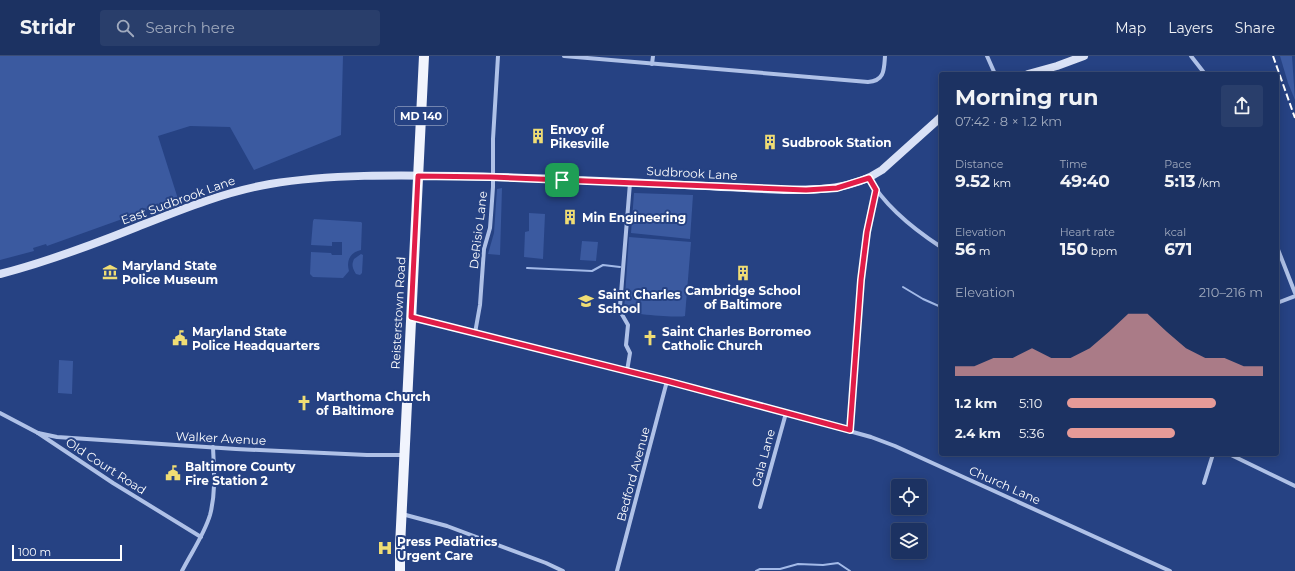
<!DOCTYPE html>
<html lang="en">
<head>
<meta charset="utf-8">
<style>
	body { margin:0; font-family:Montserrat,sans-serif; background:#293e6b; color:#f1f3f6; height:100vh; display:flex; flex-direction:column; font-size:15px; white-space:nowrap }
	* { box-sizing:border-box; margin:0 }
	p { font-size:13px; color:#a0aabe }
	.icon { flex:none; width:22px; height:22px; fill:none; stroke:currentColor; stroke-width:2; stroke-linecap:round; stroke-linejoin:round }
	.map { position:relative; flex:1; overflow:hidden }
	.panel { position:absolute; left:939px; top:16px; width:340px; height:384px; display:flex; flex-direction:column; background:#1c3262; border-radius:4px; box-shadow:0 2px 10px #0003,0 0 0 1px #3a4d77 }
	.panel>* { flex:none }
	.buttons { position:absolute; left:891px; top:423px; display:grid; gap:8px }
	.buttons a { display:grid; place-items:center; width:36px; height:36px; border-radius:4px; background:#1c3262; box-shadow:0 2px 10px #0003,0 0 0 1px #3a4d77; font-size:20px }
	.scale { position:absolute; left:12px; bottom:10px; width:110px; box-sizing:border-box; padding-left:4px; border:2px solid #fff; border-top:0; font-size:11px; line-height:14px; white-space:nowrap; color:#fff; -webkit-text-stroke:3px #264283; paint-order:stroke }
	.pin { position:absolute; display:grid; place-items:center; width:34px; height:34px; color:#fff; margin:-17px; border-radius:8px; box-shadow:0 2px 6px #0006 }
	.round { display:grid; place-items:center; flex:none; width:42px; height:42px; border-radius:4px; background:#293e6b }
	.overview { display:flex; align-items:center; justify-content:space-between; height:68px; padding:0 16px }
	h1 { font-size:22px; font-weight:700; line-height:30px }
	.stats { display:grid; grid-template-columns:repeat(3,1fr); gap:6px; height:68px; padding:4px 16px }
	.stats div { display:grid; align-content:center }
	.stats b { font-size:17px; font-weight:700 }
	.stats small { font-size:11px; font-weight:400 }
	.stats p { font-size:11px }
	.chart { height:112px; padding:8px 16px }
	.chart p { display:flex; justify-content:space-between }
	.chart svg { width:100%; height:72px; margin-top:4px; fill:#e69b98; opacity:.7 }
	ul { padding:0 16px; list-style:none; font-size:13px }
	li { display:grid; grid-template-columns:64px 48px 1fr; align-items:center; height:30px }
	li i { height:10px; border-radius:5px; background:#e69b98 }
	header { display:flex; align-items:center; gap:24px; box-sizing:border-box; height:56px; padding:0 20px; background:#1c3262; border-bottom:1px solid #3a4d77 }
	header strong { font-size:19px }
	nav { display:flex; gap:22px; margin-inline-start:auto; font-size:14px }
	.search { width:280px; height:36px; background:#293e6b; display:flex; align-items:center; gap:10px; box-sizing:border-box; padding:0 14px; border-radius:4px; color:#a0aabe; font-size:15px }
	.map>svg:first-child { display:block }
	.green { fill:#3b5aa0 }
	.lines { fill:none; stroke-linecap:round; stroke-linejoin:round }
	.stream { stroke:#a3bae8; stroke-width:2 }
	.street { stroke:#afc1e7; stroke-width:4 }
	.secondary { stroke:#d9e1f6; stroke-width:8 }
	.primary { stroke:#f1f4fd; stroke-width:10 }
	.rail { stroke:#fff; stroke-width:2; stroke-dasharray:7 3; stroke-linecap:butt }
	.route-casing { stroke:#fff; stroke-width:8 }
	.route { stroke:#e11d48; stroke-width:5 }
	.labels { text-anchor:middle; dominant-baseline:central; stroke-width:4; stroke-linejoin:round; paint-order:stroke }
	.shield { fill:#264283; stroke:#bec6da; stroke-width:1 }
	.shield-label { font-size:11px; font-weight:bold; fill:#fff }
	.poi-label { font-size:12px; font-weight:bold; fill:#fff; stroke:#264283; text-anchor:start }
	.street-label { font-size:12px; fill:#fff; stroke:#264283 }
</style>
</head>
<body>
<header>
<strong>Stridr</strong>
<div class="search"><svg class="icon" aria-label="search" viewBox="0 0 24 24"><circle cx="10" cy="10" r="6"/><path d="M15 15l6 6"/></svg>Search here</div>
<nav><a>Map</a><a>Layers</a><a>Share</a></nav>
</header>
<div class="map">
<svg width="1295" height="515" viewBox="0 0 1295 515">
	<rect width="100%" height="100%" fill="#264283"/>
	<g class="green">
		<polygon points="0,0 343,0 341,79 254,114 230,71 190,70 158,80 178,143 47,190 46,188 33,192 34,195 0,204"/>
		<polygon points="1280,0 1292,0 1295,44 1288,27"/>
		<polygon points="502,132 500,199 488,198 494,177 497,133"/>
		<polygon points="634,137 693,139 690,183 631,177"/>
		<polygon points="529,157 545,158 543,203 524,201 525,176 529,175"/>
		<path d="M314,163L361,166L362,167L361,194C350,196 346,205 349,215L343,222L313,221L310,218L311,196L331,197L332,199H342V186H332V190L311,189L313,165Z"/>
		<path d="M629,181L691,186L685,260C679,262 629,258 624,255Z"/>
		<polygon points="582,185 598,186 596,205 580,204"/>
		<path d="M361,198L363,199L362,217L360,219L356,218C353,213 351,209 354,203Z"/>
		<polygon points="59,304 73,305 72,338 58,337"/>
	</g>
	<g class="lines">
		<g class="stream">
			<polyline points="527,212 592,215 603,209 620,211"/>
			<polyline points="903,231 923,243 941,251"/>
			<polyline points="756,515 760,513 780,513 798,508 823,509 838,507 850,515"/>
		</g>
		<g class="street">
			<path d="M564,0L868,26C885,25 884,13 885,0"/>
			<polyline points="987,0 995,18"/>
			<polyline points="1191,0 1205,18"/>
			<polyline points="652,8 653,0"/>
			<path d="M869,122C884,149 915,174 941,191"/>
			<polyline points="1277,191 1295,237"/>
			<polyline points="1277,247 1295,240"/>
			<polyline points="411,261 667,325 871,381 895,390 1170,515"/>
			<polyline points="475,277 480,249 484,193 490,172 491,159 493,131 493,83 498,0"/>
			<polyline points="627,315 630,297 626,289 628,269 620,255 620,250 630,127"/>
			<polyline points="0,357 38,377 113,427 201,481"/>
			<path d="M850,374C860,294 856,213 876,134"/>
			<polyline points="38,377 57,381 236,393 367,399 404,399"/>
			<polyline points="1229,398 1295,430"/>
			<polyline points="1204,427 1213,398"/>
			<polyline points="760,451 786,357"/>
			<polyline points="402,458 447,470 546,507 563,515"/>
			<path d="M182,515C191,497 204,479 210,459C216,437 214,414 213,391"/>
			<polyline points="617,515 667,325"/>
		</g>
		<g class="secondary">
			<polyline points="1028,18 1057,10 1084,0"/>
			<path d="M0,218C47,206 92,189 137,171C180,154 224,136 270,128C330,118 398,119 459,120C567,122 675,129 784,134C819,134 852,134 882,114L941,61"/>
		</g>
		<polyline class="primary" points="400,515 400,490 424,0"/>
		<polyline class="rail" points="1273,0 1295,62"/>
	</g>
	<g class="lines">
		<g class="route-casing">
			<polygon id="route" points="418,120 492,121 806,134 837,132 869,122 876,134 867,176 861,224 850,374 667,325 411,261"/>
		</g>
		<use href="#route" class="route"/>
	</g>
	<defs>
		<g id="building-bare" transform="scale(1.2)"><path d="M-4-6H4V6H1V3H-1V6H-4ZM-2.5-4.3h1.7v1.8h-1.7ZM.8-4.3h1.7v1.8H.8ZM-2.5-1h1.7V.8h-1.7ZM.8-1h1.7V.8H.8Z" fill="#f0dd74" stroke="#264283" stroke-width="2.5" paint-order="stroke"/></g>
		<g id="museum-bare" transform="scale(1.2)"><path d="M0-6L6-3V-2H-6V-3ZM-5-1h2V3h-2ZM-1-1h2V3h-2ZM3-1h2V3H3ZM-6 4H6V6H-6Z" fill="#f0dd74" stroke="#264283" stroke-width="2.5" paint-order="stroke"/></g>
		<g id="school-bare" transform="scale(1.2)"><path d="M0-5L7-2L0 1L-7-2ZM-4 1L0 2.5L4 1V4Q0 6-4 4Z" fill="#f0dd74" stroke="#264283" stroke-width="2.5" paint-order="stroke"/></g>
		<g id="civic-bare" transform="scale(1.2)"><path d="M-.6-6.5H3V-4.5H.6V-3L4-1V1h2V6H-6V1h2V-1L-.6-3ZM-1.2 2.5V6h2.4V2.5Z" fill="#f0dd74" stroke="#264283" stroke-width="2.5" paint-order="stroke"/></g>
		<g id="church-bare" transform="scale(1.2)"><path d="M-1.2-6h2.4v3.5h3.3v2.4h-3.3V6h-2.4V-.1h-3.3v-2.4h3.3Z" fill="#f0dd74" stroke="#264283" stroke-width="2.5" paint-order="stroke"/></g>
		<g id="hospital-bare" transform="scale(1.2)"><path d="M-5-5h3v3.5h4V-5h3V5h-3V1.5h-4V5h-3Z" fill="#f0dd74" stroke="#264283" stroke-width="2.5" paint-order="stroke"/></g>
	</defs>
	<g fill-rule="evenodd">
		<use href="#building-bare" x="538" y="80"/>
		<use href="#building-bare" x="770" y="86"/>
		<use href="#building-bare" x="570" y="161"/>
		<use href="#museum-bare" x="110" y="216"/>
		<use href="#building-bare" x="743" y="217"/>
		<use href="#school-bare" x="586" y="245"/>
		<use href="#civic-bare" x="180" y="282"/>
		<use href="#church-bare" x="650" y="282"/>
		<use href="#church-bare" x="304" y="347"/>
		<use href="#civic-bare" x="173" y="417"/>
		<use href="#hospital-bare" x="385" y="492"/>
	</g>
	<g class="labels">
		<rect class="shield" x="395" y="51" width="52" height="18" rx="3"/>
		<g class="shield-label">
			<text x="421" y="60">MD 140</text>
		</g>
		<g class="poi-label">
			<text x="550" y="73">Envoy of<tspan x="550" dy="14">Pikesville</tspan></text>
			<text x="782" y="86">Sudbrook Station</text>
			<text x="582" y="161">Min Engineering</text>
			<text x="122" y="209">Maryland State<tspan x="122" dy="14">Police Museum</tspan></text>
			<text x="743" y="234" text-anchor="middle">Cambridge School<tspan x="743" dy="14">of Baltimore</tspan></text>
			<text x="598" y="238">Saint Charles<tspan x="598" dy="14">School</tspan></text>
			<text x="192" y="275">Maryland State<tspan x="192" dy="14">Police Headquarters</tspan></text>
			<text x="662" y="275">Saint Charles Borromeo<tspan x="662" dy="14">Catholic Church</tspan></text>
			<text x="316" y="340">Marthoma Church<tspan x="316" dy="14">of Baltimore</tspan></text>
			<text x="185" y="410">Baltimore County<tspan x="185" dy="14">Fire Station 2</tspan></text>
			<text x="397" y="485">Press Pediatrics<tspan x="397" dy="14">Urgent Care</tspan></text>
		</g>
		<g class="street-label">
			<text transform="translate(692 117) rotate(3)">Sudbrook Lane</text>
			<text transform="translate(178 144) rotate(-20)">East Sudbrook Lane</text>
			<text transform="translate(478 174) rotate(-83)">DeRisio Lane</text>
			<text transform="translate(398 257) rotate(-87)">Reisterstown Road</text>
			<text transform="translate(221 382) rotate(3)">Walker Avenue</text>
			<text transform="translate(763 402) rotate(-75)">Gala Lane</text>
			<text transform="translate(106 410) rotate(33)">Old Court Road</text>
			<text transform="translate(633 418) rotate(-75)">Bedford Avenue</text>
			<text transform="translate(1005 429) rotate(24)">Church Lane</text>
		</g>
	</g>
</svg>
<div class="buttons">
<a><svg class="icon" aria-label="locate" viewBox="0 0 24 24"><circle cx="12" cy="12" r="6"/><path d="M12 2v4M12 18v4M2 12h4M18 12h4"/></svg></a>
<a><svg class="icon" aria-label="layers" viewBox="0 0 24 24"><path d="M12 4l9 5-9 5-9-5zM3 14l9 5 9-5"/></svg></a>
</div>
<div class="scale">100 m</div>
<div class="pin" style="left:562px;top:124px;background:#1e9e55"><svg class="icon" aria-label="arrive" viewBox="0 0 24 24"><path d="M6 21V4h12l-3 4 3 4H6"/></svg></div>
<section class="panel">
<div class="overview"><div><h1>Morning run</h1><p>07:42 · 8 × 1.2 km</p></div><a class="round"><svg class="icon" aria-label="share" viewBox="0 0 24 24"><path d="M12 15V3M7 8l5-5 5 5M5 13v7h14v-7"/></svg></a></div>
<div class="stats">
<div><p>Distance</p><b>9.52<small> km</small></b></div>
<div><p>Time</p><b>49:40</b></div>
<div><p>Pace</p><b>5:13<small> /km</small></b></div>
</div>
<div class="stats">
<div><p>Elevation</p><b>56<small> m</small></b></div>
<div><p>Heart rate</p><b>150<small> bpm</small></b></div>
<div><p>kcal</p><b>671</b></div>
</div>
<div class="chart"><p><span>Elevation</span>210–216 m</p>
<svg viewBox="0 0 160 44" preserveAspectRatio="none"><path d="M0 44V38L10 38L20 33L30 33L40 27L50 33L60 33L70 27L80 17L90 6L100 6L110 17L120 27L130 33L140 33L150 38L160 38V44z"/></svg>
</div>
<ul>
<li><b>1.2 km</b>5:10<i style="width:76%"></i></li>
<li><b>2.4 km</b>5:36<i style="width:55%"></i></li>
</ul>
</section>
</div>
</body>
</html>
